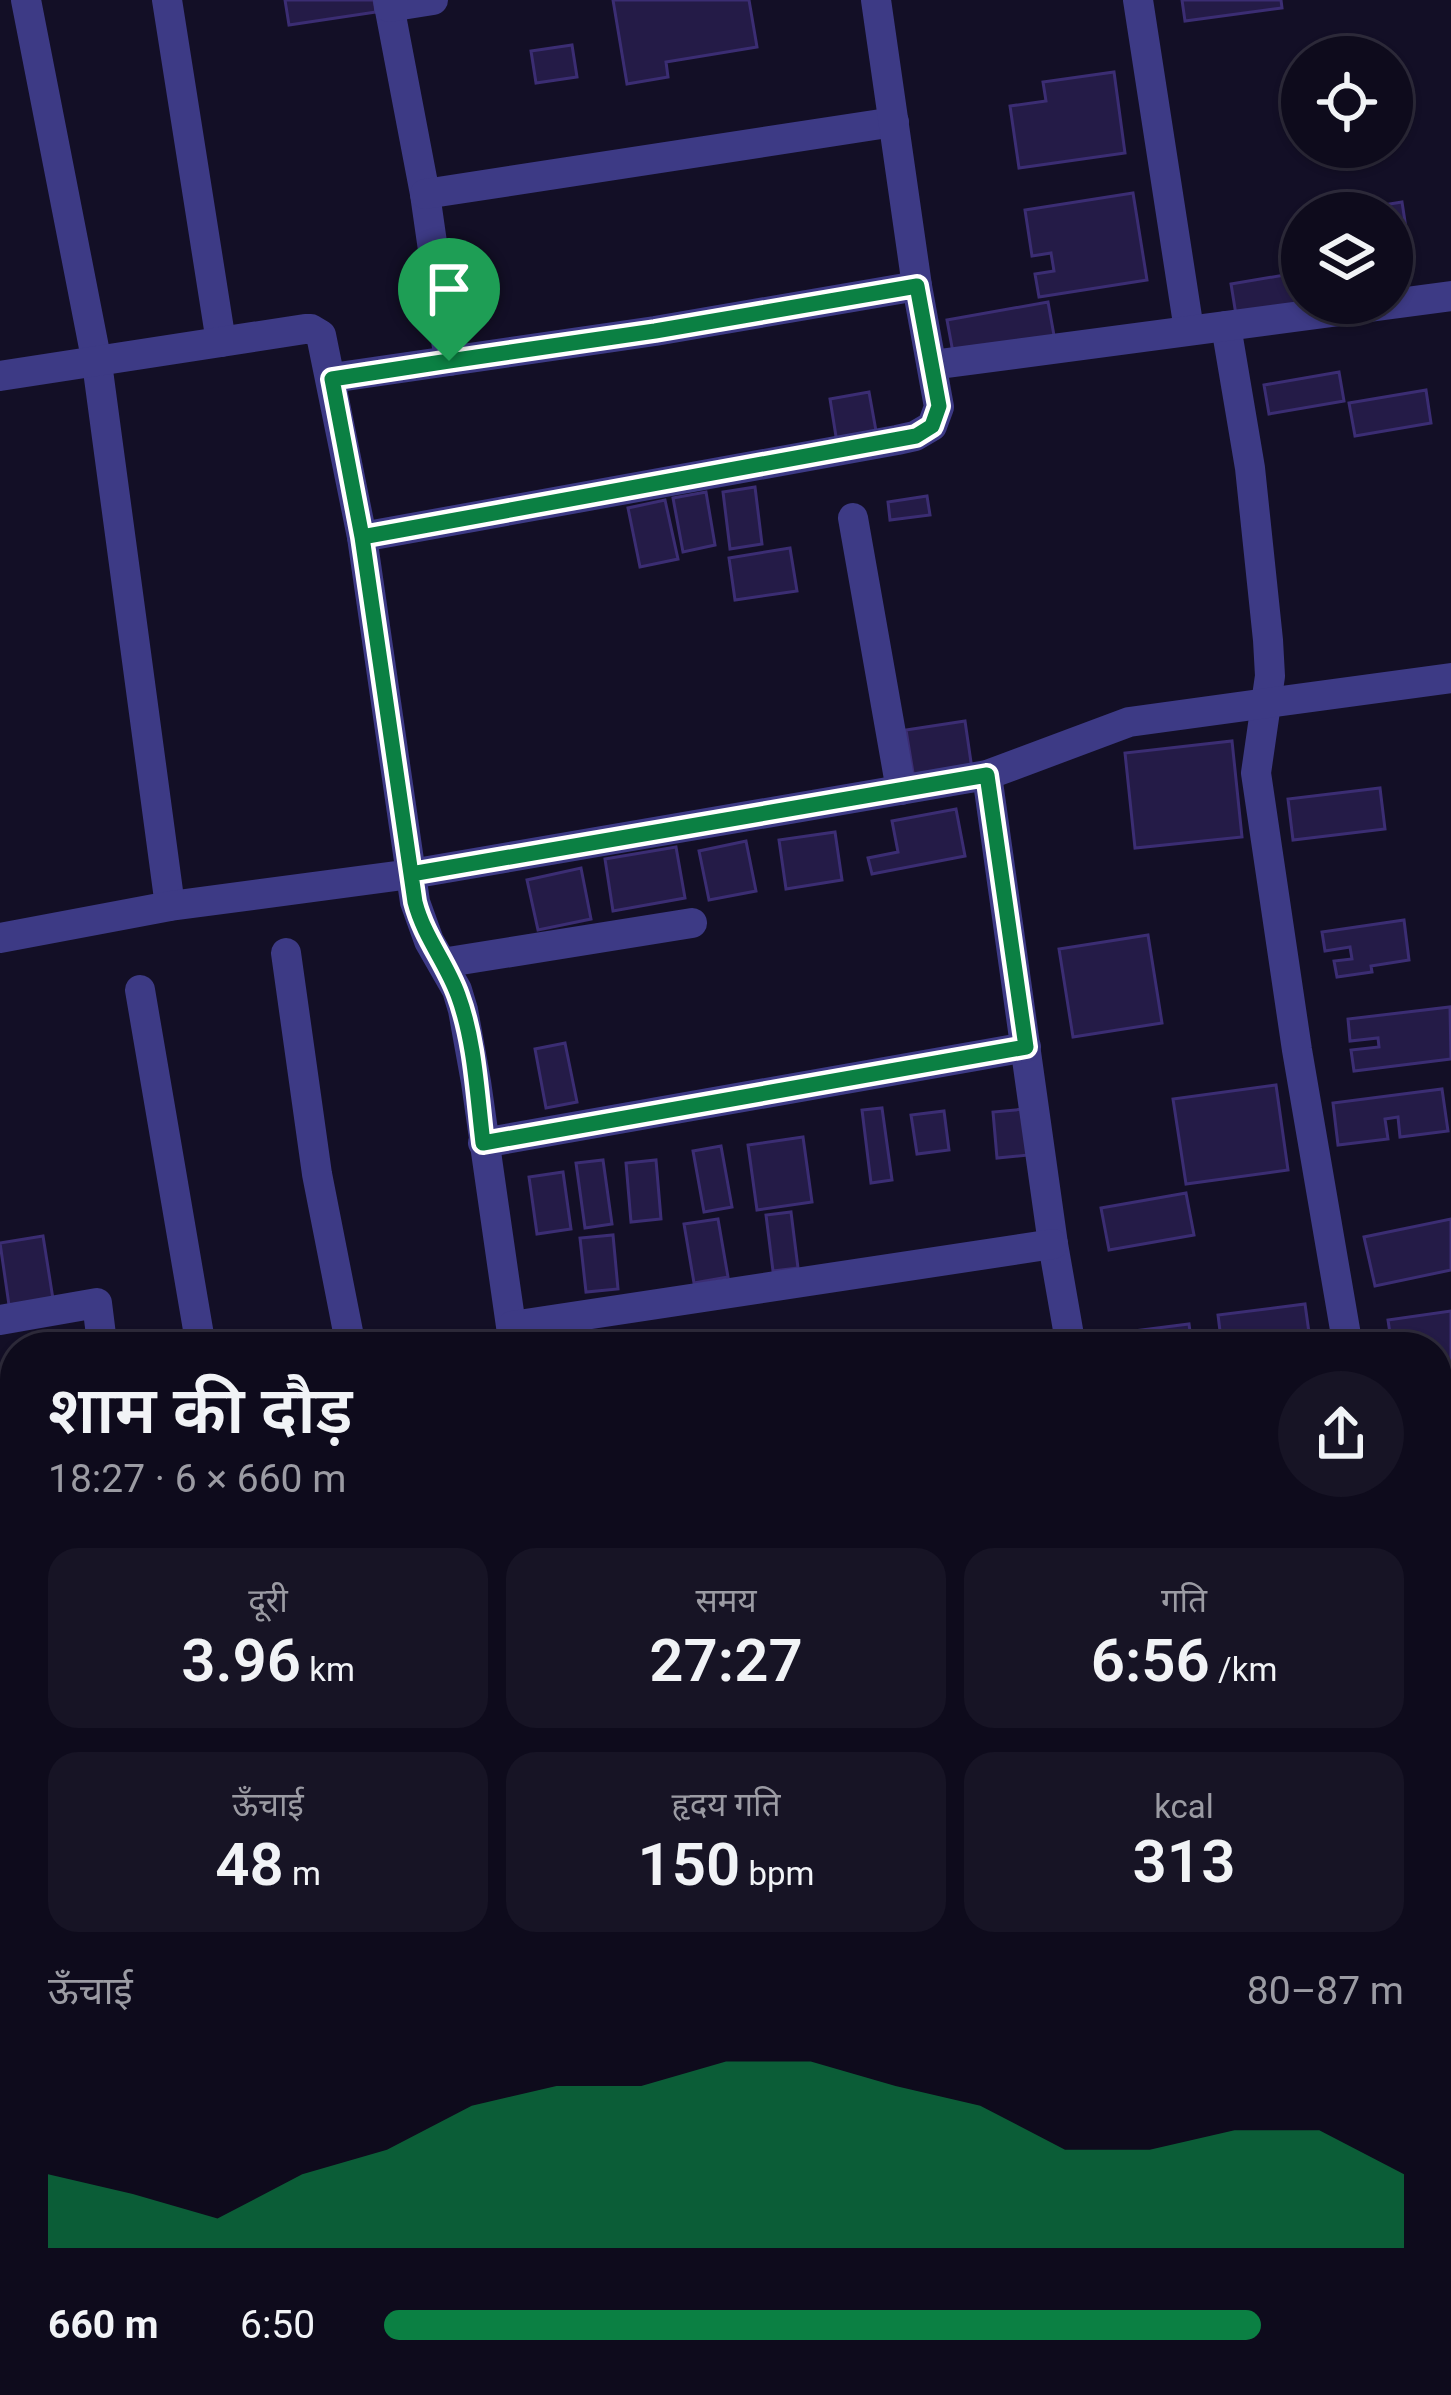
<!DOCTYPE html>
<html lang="hi">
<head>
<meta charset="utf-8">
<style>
	body { margin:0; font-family:Roboto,"Noto Sans Devanagari",sans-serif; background:#171425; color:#f1f3f6; height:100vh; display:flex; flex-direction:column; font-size:45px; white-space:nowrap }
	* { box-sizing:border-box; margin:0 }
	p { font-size:39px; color:#9b9ba3 }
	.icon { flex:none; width:66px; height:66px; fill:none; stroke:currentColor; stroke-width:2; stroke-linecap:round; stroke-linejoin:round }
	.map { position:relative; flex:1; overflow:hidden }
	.sheet { position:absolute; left:0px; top:1332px; width:1452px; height:1065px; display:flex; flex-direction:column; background:#0e0b1c; border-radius:48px 48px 0 0; box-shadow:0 3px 9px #0004,0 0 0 3px #2e2b3b }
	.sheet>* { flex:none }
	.controls { position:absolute; left:1281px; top:36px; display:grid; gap:24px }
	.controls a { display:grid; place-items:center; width:132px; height:132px; border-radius:50%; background:#0e0b1c; box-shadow:0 3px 9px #0004,0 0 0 3px #2e2b3b; font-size:60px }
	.pin { position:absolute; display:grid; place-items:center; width:102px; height:102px; color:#fff; margin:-123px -51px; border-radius:50% 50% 50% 0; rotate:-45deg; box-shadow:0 0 12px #0007 }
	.pin .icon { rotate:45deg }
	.round { display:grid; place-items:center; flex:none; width:126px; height:126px; border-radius:63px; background:#171425 }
	.overview { display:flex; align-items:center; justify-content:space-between; height:204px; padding:0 48px }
	h1 { font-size:66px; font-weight:600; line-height:90px }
	.metrics { display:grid; grid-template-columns:repeat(3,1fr); gap:18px; height:204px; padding:12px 48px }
	.metrics div { display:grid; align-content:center; border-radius:30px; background:#171425; text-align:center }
	.metrics b { font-size:60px; font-weight:600 }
	.metrics small { font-size:33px; font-weight:400 }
	.metrics p { font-size:33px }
	.chart { height:336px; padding:24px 48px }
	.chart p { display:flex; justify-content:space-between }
	.chart svg { width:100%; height:216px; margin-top:12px; fill:#0b8043; opacity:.7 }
	ul { padding:0 48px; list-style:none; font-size:39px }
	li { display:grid; grid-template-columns:192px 144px 1fr; align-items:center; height:90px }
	li i { height:30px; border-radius:15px; background:#0b8043 }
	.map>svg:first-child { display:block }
	.building { fill:#241b47; stroke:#3b2d73; stroke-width:3 }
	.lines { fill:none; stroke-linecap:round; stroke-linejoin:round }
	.minor { stroke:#3d3a85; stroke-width:30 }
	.route-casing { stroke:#fff; stroke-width:24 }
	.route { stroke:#0b8043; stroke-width:15 }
</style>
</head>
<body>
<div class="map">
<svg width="1451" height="2395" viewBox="0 0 1451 2395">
	<rect width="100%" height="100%" fill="#130f26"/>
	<g class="building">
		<polygon points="285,0 374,0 376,12 289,25"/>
		<polygon points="613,0 749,0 757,47 666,62 668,77 627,84"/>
		<polygon points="1182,0 1281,0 1282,8 1185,21"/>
		<polygon points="572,45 577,77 536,83 531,51"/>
		<polygon points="1114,72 1125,153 1019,168 1010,106 1046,101 1043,82"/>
		<polygon points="1133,193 1147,280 1039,297 1035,274 1054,271 1051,253 1032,256 1025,210"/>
		<polygon points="1402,202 1409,248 1392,250 1392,213 1335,213"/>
		<polygon points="1302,272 1302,303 1237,321 1231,284"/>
		<polygon points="1048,302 1055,341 954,358 947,320"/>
		<polygon points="1339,372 1344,401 1269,414 1264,385"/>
		<polygon points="1426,390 1431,423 1355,436 1349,403"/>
		<polygon points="869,392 878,442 838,449 830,399"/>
		<polygon points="755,487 762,544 730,549 723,492"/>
		<polygon points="706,492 715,545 683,552 673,498"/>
		<polygon points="927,496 930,515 890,520 888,502"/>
		<polygon points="665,500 678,559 640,567 628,508"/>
		<polygon points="790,548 797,591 735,600 729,558"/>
		<polygon points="965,721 973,776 915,785 906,730"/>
		<polygon points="1232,741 1242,837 1135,848 1125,753"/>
		<polygon points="1380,788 1385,829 1293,840 1288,799"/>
		<polygon points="956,809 965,856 872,874 868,858 898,852 892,821"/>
		<polygon points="835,832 842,880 786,889 779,840"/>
		<polygon points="746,841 756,891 709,900 699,851"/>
		<polygon points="676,847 685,898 613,911 605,859"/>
		<polygon points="581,868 591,919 538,930 527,880"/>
		<polygon points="1404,920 1409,960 1371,966 1372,972 1337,977 1334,961 1352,959 1350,947 1325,951 1322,932"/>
		<polygon points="1148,935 1162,1023 1073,1037 1059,949"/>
		<polygon points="1450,1007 1451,1059 1354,1071 1351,1050 1379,1047 1378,1038 1350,1041 1348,1019"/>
		<polygon points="565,1043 577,1102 546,1108 535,1049"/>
		<polygon points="1276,1085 1288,1170 1186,1184 1173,1099"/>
		<polygon points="1442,1089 1448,1131 1400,1137 1398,1117 1385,1119 1388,1139 1338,1145 1333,1103"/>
		<polygon points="882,1108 892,1180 871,1183 862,1110"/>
		<polygon points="1025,1109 1029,1155 997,1158 993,1112"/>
		<polygon points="944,1111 949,1150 917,1154 911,1115"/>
		<polygon points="803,1137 812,1202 757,1210 748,1145"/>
		<polygon points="721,1146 732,1207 704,1212 693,1151"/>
		<polygon points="603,1160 612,1224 585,1228 576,1163"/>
		<polygon points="656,1160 661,1219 631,1222 626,1163"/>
		<polygon points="563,1172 571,1229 537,1234 529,1177"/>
		<polygon points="1186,1193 1194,1235 1109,1250 1101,1208"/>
		<polygon points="791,1212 798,1268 773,1271 766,1215"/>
		<polygon points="718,1219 728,1277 694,1283 684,1224"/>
		<polygon points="1451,1219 1451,1270 1375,1286 1364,1237"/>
		<polygon points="613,1235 618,1289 586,1292 580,1238"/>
		<polygon points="43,1236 53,1299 9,1305 0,1243"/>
		<polygon points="1305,1304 1311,1347 1222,1347 1218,1315"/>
		<polygon points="1451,1311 1451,1360 1437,1362 1437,1347 1392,1347 1388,1320"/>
		<polygon points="1189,1324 1192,1347 1103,1347 1102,1335"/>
		<polygon points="15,1524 15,1557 0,1560 0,1527"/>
		<polygon points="1451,1803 1451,1856 1440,1858 1437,1805"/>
		<polygon points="1451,1943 1451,1986 1437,1988 1437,1945"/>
		<polygon points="1437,1998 1440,1998 1449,2059 1437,2061"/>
		<polygon points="1448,2199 1451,2243 1437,2246 1437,2201"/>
		<polygon points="179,2382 294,2382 288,2392 294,2395 183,2395 187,2387"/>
		<polygon points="1134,2382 1226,2382 1228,2395 1136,2395"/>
	</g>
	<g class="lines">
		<g class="minor">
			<polyline points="26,0 97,363 170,906"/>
			<polyline points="167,0 221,342"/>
			<polyline points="388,0 425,194 449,361"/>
			<polyline points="1138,0 1189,330"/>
			<polyline points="389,7 433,0"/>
			<polyline points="425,194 894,122"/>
			<polyline points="1226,326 1250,468 1268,640 1270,676 1256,773 1297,1050 1348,1347"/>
			<polyline points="932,365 1451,296"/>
			<polyline points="0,376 305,329 311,329 321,335 362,537 415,902 429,941 457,990 463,1010 476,1082 514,1347"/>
			<polyline points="332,378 655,331 917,286"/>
			<polyline points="853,518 901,790"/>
			<polyline points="362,537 897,440 915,436 932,426 939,407 917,286 876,0"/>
			<polyline points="987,775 1053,1244 1071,1347"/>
			<polyline points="0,938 170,906 411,874 987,775 1129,722 1451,678"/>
			<polyline points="286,953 317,1174 351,1347"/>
			<polyline points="442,963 692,923"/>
			<polyline points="140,990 201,1347"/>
			<polyline points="483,1143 1026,1047"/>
			<polyline points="0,1320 97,1303 102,1343"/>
			<polyline points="512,1326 1053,1244"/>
			<polyline points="1437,1397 1451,1395"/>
			<polyline points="0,1474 15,1472"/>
			<polyline points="0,1643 15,1641"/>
			<polyline points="1437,1752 1451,1750"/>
			<polyline points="0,1826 15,1824"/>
			<polyline points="0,2221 15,2218"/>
			<polyline points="1102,2382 1105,2395"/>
			<polyline points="1373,2382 1375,2395"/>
			<polyline points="381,2395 388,2382"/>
			<polyline points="846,2395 852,2382"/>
		</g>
	</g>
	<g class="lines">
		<g class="route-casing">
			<path id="route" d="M449,361L332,379L362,537L415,902C424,937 446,962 458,995C475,1041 477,1094 483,1143L1026,1047L987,775L411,874L362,537L916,436L932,426L939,406L917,286L655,331L449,361"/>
		</g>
		<use href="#route" class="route"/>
	</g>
</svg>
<div class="controls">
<a><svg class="icon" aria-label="locate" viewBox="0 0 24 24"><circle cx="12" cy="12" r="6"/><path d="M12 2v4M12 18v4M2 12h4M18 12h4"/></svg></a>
<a><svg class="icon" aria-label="layers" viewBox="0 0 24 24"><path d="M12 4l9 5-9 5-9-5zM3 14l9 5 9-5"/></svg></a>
</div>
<div class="pin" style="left:449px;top:361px;background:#1e9e55"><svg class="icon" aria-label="arrive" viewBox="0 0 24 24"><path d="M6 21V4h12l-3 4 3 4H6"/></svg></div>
<section class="sheet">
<div class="overview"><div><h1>शाम की दौड़</h1><p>18:27 · 6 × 660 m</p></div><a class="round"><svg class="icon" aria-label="share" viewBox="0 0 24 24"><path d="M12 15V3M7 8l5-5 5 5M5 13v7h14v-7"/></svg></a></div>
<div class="metrics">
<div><p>दूरी</p><b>3.96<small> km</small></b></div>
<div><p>समय</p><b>27:27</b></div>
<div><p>गति</p><b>6:56<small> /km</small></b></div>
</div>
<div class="metrics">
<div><p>ऊँचाई</p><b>48<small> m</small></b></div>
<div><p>हृदय गति</p><b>150<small> bpm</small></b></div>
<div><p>kcal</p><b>313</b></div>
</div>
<div class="chart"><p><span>ऊँचाई</span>80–87 m</p>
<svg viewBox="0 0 160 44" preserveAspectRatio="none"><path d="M0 44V29L10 33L20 38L30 29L40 24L50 15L60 11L70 11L80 6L90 6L100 11L110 15L120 24L130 24L140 20L150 20L160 29V44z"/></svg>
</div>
<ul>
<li><b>660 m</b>6:50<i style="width:86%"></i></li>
</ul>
</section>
</div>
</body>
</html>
